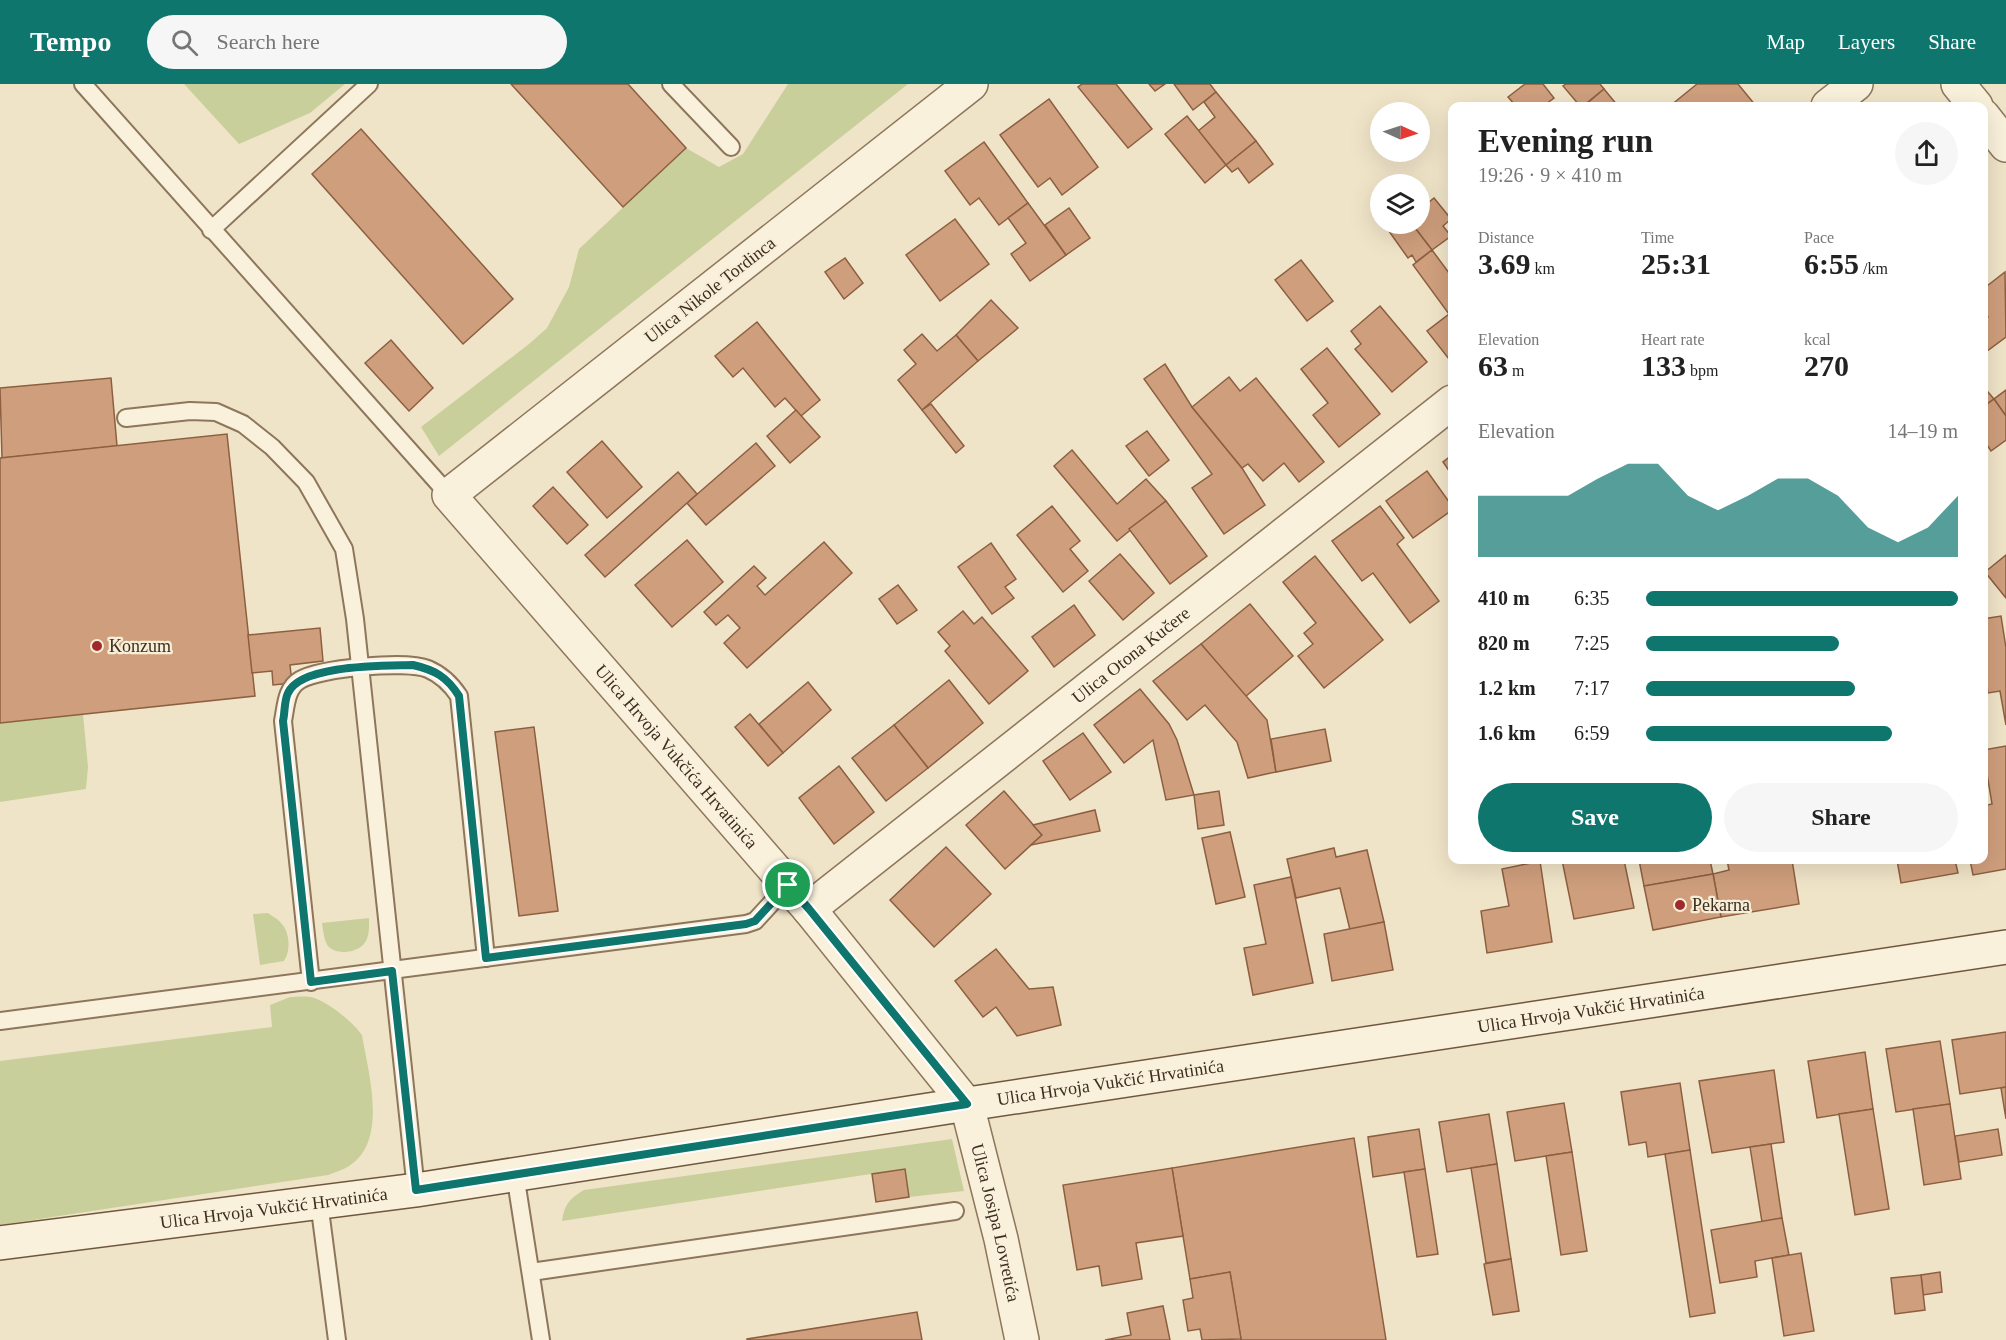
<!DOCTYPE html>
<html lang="en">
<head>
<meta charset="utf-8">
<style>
	body { margin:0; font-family:Georgia,serif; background:#f6f6f6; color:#222; height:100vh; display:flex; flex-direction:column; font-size:22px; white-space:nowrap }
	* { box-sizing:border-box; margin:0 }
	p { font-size:20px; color:#767676 }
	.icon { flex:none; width:33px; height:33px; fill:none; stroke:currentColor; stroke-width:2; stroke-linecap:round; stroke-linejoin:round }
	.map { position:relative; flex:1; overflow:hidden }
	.details { position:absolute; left:1448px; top:18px; width:540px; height:762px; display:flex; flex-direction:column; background:#fff; border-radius:12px; box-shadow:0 6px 24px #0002 }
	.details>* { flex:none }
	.needle { width:39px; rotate:93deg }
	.buttons { position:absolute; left:1370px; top:18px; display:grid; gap:12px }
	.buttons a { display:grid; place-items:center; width:60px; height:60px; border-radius:50%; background:#fff; box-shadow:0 6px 24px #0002; font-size:30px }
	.pin { position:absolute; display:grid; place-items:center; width:51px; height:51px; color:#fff; margin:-26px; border:3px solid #fff; border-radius:50%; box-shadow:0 2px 6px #0007 }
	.round { display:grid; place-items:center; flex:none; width:63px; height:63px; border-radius:32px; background:#f6f6f6 }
	.summary { display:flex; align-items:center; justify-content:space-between; height:102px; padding:0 30px }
	h1 { font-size:33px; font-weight:700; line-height:45px }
	.stats { display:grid; grid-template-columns:repeat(3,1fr); gap:9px; height:102px; padding:6px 30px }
	.stats div { display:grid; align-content:center }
	.stats b { font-size:30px; font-weight:700 }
	.stats small { font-size:16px; font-weight:400 }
	.stats p { font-size:16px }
	.chart { height:168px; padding:12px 30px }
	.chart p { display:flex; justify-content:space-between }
	.chart svg { width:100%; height:108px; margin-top:6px; fill:#0f766e; opacity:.7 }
	.cta { display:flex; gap:12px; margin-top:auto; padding:12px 30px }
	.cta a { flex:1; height:69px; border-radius:36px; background:#0f766e; color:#fff; font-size:24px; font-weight:700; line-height:69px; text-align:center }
	.cta a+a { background:#f6f6f6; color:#222 }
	ul { padding:0 30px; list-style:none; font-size:20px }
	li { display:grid; grid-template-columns:96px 72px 1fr; align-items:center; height:45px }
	li i { height:15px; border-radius:8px; background:#0f766e }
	header { display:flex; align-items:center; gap:36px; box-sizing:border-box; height:84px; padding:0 30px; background:#0f766e; color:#fff }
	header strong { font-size:28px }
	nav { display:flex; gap:33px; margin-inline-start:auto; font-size:21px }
	.search { width:420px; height:54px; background:#f6f6f6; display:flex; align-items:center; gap:15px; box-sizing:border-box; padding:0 21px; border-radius:33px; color:#767676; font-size:22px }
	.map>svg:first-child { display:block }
	.green { fill:#c9cf9b }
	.building { fill:#cf9f7d; stroke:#8d5f41; stroke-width:1.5 }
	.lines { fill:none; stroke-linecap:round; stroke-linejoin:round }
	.service-casing { stroke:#8d765c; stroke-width:20 }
	.minor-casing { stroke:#8d765c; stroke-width:36 }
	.secondary-casing { stroke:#6f573f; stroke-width:36 }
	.service { stroke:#faf1dc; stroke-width:16 }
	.minor { stroke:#faf1dc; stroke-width:33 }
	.secondary { stroke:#faf1dc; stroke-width:33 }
	.route-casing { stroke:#fff; stroke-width:12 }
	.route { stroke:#0f766e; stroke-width:8 }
	.poi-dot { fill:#9e2a2b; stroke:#f7eed8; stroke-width:2 }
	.labels { text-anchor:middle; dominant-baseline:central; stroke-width:4.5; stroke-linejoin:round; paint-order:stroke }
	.street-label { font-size:18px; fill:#3d2e20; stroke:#f7eed8 }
	.poi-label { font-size:18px; fill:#3d2e20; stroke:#f7eed8; text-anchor:start }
</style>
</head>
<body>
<header>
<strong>Tempo</strong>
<div class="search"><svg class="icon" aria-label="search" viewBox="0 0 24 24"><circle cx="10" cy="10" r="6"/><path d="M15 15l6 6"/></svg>Search here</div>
<nav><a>Map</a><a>Layers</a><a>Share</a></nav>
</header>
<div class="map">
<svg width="2006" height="1256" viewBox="0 0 2006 1256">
	<rect width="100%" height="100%" fill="#f0e4c8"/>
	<g class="green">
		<polygon points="184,0 345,0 310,29 239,60"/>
		<polygon points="788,0 908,0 439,372 421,343 529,260 547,244 569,203 579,165 686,64 719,83 743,70"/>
		<polygon points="83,630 88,683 86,705 0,718 0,639"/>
		<path d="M268,829C272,832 278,835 281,839C290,848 291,867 284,877L260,881L253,830Z"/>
		<path d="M369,834C369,843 370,854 363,861C355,869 336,871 328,862C324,857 323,846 322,839Z"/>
		<path d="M290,913C296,913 304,912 310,913C325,915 353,938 362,951C368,988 389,1057 349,1082C343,1086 335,1088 328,1091L0,1141V977L272,943L270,921Z"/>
		<path d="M952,1055L964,1107L909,1113L904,1085L562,1137C564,1121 570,1114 584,1106Z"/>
	</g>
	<g class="building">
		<polygon points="511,0 628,0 686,64 623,123"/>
		<polygon points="1082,0 1116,0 1152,45 1128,64 1078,3"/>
		<polygon points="1149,0 1165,0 1155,7"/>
		<polygon points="1174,0 1210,0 1216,8 1193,26"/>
		<polygon points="1525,0 1543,0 1554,14 1546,20 1548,22 1516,22 1508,13"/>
		<polygon points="1566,0 1600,0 1604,5 1583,22 1580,22 1563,2"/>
		<polygon points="1697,0 1738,0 1756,22 1670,22"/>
		<polygon points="1604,5 1618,22 1583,22 1585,21"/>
		<polygon points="1216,8 1256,57 1226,81 1198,47 1215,33 1204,18"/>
		<polygon points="1049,15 1098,83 1062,111 1050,94 1038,103 1000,51"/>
		<polygon points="1187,32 1226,81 1205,99 1165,50"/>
		<polygon points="361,45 513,215 463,260 312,90"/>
		<polygon points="1256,57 1273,80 1249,99 1238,84 1232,88 1226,81"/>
		<polygon points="984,58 1028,119 999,141 979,114 970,121 945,87"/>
		<polygon points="1434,114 1451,135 1443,142 1451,152 1432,166 1412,140 1419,140 1419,126"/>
		<polygon points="1028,119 1066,171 1030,197 1011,170 1026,159 1008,134"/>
		<polygon points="1069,124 1090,154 1066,171 1045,141"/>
		<polygon points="955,135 989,180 940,217 906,171"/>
		<polygon points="1391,140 1412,140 1432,166 1416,178 1412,171 1408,174 1386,143"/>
		<polygon points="1432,166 1452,193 1452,273 1449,275 1427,247 1449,230 1413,181"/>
		<polygon points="845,174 863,199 844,215 825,188"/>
		<polygon points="1301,176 1333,217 1307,237 1275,196"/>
		<polygon points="2005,188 2006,253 1983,270 1983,237 1988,233 1983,227 1983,205"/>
		<polygon points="991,216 1018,244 978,277 956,251"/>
		<polygon points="1380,222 1427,278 1392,308 1355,265 1361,260 1351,247"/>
		<polygon points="757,238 820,316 801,332 785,314 775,323 743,284 733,293 715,272"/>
		<polygon points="922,250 937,267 956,251 978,277 922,326 898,296 916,280 904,266"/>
		<polygon points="391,256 433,304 409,327 365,279"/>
		<polygon points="1327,264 1380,330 1339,363 1313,331 1328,319 1301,285"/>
		<polygon points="1165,280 1192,323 1242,384 1265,421 1224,450 1192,404 1212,390 1144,295"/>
		<polygon points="1229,293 1240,307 1256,294 1324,378 1299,398 1284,379 1263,397 1248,380 1242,384 1192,323"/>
		<polygon points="111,294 117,362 2,374 0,304"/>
		<polygon points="1983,302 1994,315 1983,323"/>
		<polygon points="2006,306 2006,332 1994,315"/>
		<polygon points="1994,315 2006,332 2006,356 1991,367 1983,355 1983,323"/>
		<polygon points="931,320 964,362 956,369 922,326"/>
		<polygon points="796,326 820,353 790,379 767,352"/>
		<polygon points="1147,347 1169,376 1149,392 1126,362"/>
		<polygon points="227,350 255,612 0,639 0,374"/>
		<polygon points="602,357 642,403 607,434 567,388"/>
		<polygon points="756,359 775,382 706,441 687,419"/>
		<polygon points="1072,366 1117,420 1146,395 1166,417 1117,457 1054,382"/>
		<polygon points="1452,371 1452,391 1443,378"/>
		<polygon points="1427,387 1452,422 1452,426 1413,454 1386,417"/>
		<polygon points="678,388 697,410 605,493 585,471"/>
		<polygon points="553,403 588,441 567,460 533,422"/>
		<polygon points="1166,417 1207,472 1170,500 1129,445"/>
		<polygon points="1052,422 1080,457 1070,465 1088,487 1063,508 1017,451"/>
		<polygon points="1380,422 1404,454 1397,460 1439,517 1410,539 1373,489 1362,497 1332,457"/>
		<polygon points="687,456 723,498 672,543 635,501"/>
		<polygon points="824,458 852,489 747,584 724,559 740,544 728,531 716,541 704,528 754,482 766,494 757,502 765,511"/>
		<polygon points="991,459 1016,495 1005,503 1014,514 992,530 958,483"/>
		<polygon points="1120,470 1154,509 1123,536 1089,497"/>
		<polygon points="2006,471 2006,514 1985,488"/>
		<polygon points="1315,472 1383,556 1324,604 1298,572 1313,560 1304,549 1316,539 1283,498"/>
		<polygon points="898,501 917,526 897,540 879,515"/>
		<polygon points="1250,520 1293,572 1245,613 1201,560"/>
		<polygon points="1074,521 1095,551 1054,583 1032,553"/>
		<polygon points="963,527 974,540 982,533 1028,587 989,620 945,567 950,562 938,548"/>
		<polygon points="2001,532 2006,564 2006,641 2000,607 1988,609 1983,578 1983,535"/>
		<polygon points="320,544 323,577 290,581 292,599 273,601 272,587 252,589 248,551"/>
		<polygon points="1201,560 1267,636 1276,688 1248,694 1237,658 1205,621 1187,636 1153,597"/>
		<polygon points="949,596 983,639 928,684 894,641"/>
		<polygon points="808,598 831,626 783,669 759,640"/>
		<polygon points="1140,605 1169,640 1177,656 1194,711 1166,716 1153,656 1124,679 1094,641"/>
		<polygon points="750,630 783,669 768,682 735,643"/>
		<polygon points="894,641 928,684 886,717 852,674"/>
		<polygon points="534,643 558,827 519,832 495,648"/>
		<polygon points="1325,645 1331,677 1276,688 1271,655"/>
		<polygon points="1083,649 1111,688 1070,716 1043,677"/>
		<polygon points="2006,662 2006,785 1973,791 1970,776 1983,776 1983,722 1992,720 1983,666"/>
		<polygon points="839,682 874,728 834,760 799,714"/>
		<polygon points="1004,707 1042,751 1005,785 966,741"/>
		<polygon points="1219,707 1224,741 1198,745 1194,711"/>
		<polygon points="1095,726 1100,747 1031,761 1042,751 1033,741"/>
		<polygon points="1230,748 1245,813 1216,820 1202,754"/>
		<polygon points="946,763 991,810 934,863 890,816"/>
		<polygon points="1334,764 1336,773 1367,766 1384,838 1350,846 1340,804 1296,814 1287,775"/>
		<polygon points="1562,776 1606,776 1607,779 1624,776 1634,824 1574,835"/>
		<polygon points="1639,776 1710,776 1713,790 1644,802"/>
		<polygon points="1727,776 1792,776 1799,820 1721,833 1713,790 1729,786"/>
		<polygon points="1897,776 1955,776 1958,789 1901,799"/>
		<polygon points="1540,777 1552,858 1487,869 1481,827 1509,822 1502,785"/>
		<polygon points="1713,790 1721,833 1653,846 1644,802"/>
		<polygon points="1291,793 1313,899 1253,911 1244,864 1266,860 1254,801"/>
		<polygon points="1384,838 1393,886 1332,897 1324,850"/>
		<polygon points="996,865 1029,905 1053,903 1061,941 1017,952 996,923 983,933 955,897"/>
		<polygon points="2006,948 2006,1003 1960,1010 1952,956"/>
		<polygon points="1940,957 1950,1020 1896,1028 1886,965"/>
		<polygon points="1865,968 1873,1025 1817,1034 1808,977"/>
		<polygon points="1774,986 1784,1058 1712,1069 1699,997"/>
		<polygon points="1680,999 1690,1066 1648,1073 1646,1058 1629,1061 1621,1008"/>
		<polygon points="2006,1003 2006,1035 2001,1004"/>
		<polygon points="1564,1019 1572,1068 1515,1077 1507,1028"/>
		<polygon points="1950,1020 1961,1095 1924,1101 1913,1025"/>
		<polygon points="1873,1025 1889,1125 1855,1131 1839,1030"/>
		<polygon points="1489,1030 1497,1080 1447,1088 1439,1038"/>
		<polygon points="1419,1045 1425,1085 1373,1093 1368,1053"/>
		<polygon points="1998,1045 2002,1071 1959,1078 1955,1052"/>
		<polygon points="1354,1054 1386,1256 1241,1256 1230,1188 1190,1195 1172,1084"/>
		<polygon points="1771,1060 1782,1134 1762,1138 1750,1063"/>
		<polygon points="1690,1066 1715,1229 1690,1233 1665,1070"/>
		<polygon points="1572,1068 1587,1167 1561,1171 1546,1072"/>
		<polygon points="1497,1080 1511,1175 1486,1179 1471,1084"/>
		<polygon points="1172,1084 1183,1152 1136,1159 1142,1195 1102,1202 1099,1182 1077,1186 1063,1101"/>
		<polygon points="905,1085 909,1113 876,1118 872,1090"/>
		<polygon points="1425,1085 1438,1170 1417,1173 1404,1088"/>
		<polygon points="1782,1134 1789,1171 1755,1177 1757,1193 1720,1199 1711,1146"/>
		<polygon points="1801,1169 1814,1247 1784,1252 1772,1174"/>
		<polygon points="1511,1175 1519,1227 1493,1231 1484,1180"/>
		<polygon points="1230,1188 1241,1255 1202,1256 1200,1245 1188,1247 1183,1216 1193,1214 1190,1195"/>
		<polygon points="1940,1188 1942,1208 1923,1211 1921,1191"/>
		<polygon points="1921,1191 1925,1226 1895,1230 1891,1194"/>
		<polygon points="1163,1222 1170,1256 1105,1256 1131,1251 1127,1229"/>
		<polygon points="917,1228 922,1256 747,1256 747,1255"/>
	</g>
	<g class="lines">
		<g class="service-casing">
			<g id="service">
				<polyline points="83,0 449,411"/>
				<polyline points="671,0 731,63"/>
				<polyline points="211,146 369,0"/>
				<polyline points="126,334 190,327 216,328 243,340 272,363 306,398 344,465 355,535 416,1106"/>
				<path d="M311,898L283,637C286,622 286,604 300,596C320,584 407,576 428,585C442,591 451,600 459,612L486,874"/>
				<polyline points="0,937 746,840 755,837 788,801"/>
				<polyline points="515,1090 541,1256"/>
				<polyline points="319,1118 337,1256"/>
				<polyline points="531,1188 955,1127"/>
			</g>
		</g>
		<g class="minor-casing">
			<g id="minor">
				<path id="s1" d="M971,0L449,411L809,825L967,1021L1001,1155L1022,1256"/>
				<polyline points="1958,0 1976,22"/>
				<polyline points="1828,22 1856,0"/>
				<polyline points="1983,32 2006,61"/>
				<path id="s2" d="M809,825L1452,318"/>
			</g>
		</g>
		<g class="secondary-casing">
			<g id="secondary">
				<path id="s3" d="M0,1159L416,1106L948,1023L2006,863"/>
			</g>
		</g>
		<use href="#service" class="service"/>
		<use href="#minor" class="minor"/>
		<use href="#secondary" class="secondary"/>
	</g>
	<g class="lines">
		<g class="route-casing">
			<path id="route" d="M413,581C435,586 447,593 459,612L486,874L746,840L755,837L788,801L809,825L967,1020L416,1106L392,887L311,898L283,637C285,629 284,617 288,609C301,580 385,582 413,581Z"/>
		</g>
		<use href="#route" class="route"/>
	</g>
	<g class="poi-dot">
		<circle cx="97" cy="562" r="6"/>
		<circle cx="1680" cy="821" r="6"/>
	</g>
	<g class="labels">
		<g class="street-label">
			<text transform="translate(710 206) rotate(-38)">Ulica Nikole Tordinca</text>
			<text stroke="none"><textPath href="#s2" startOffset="410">Ulica Otona Kučere</textPath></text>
			<text stroke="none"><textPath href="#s1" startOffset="1011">Ulica Hrvoja Vukčića Hrvatinića</textPath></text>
			<text stroke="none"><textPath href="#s3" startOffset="1608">Ulica Hrvoja Vukčić Hrvatinića</textPath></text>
			<text stroke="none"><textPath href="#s3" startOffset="1122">Ulica Hrvoja Vukčić Hrvatinića</textPath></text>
			<text stroke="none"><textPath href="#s3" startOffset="276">Ulica Hrvoja Vukčić Hrvatinića</textPath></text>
			<text stroke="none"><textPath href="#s1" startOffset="1586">Ulica Josipa Lovretića</textPath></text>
		</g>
		<g class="poi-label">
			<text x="109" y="562">Konzum</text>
			<text x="1692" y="821">Pekarna</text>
		</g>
	</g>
</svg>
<div class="buttons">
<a><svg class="needle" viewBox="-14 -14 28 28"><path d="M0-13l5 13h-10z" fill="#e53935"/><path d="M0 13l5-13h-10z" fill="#767676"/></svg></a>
<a><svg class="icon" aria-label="layers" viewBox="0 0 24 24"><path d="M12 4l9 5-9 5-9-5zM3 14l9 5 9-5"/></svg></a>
</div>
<div class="pin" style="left:788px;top:801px;background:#1e9e55"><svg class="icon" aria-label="arrive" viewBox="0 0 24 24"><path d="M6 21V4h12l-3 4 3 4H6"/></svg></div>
<section class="details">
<div class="summary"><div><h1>Evening run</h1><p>19:26 · 9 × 410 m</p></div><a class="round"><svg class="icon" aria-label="share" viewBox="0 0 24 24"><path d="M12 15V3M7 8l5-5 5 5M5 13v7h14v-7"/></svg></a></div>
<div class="stats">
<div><p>Distance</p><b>3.69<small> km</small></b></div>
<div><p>Time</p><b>25:31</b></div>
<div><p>Pace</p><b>6:55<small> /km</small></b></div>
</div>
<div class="stats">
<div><p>Elevation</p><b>63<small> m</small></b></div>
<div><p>Heart rate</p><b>133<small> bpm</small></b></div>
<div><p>kcal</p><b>270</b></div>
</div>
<div class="chart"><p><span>Elevation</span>14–19 m</p>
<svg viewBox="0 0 160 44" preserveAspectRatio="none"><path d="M0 44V19L10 19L20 19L30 19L40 12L50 6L60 6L70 19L80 25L90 19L100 12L110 12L120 19L130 32L140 38L150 32L160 19V44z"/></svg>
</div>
<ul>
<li><b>410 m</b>6:35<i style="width:100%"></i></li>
<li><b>820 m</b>7:25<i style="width:62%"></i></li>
<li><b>1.2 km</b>7:17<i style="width:67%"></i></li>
<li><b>1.6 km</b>6:59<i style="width:79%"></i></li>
</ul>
<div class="cta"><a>Save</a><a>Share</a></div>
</section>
</div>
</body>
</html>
